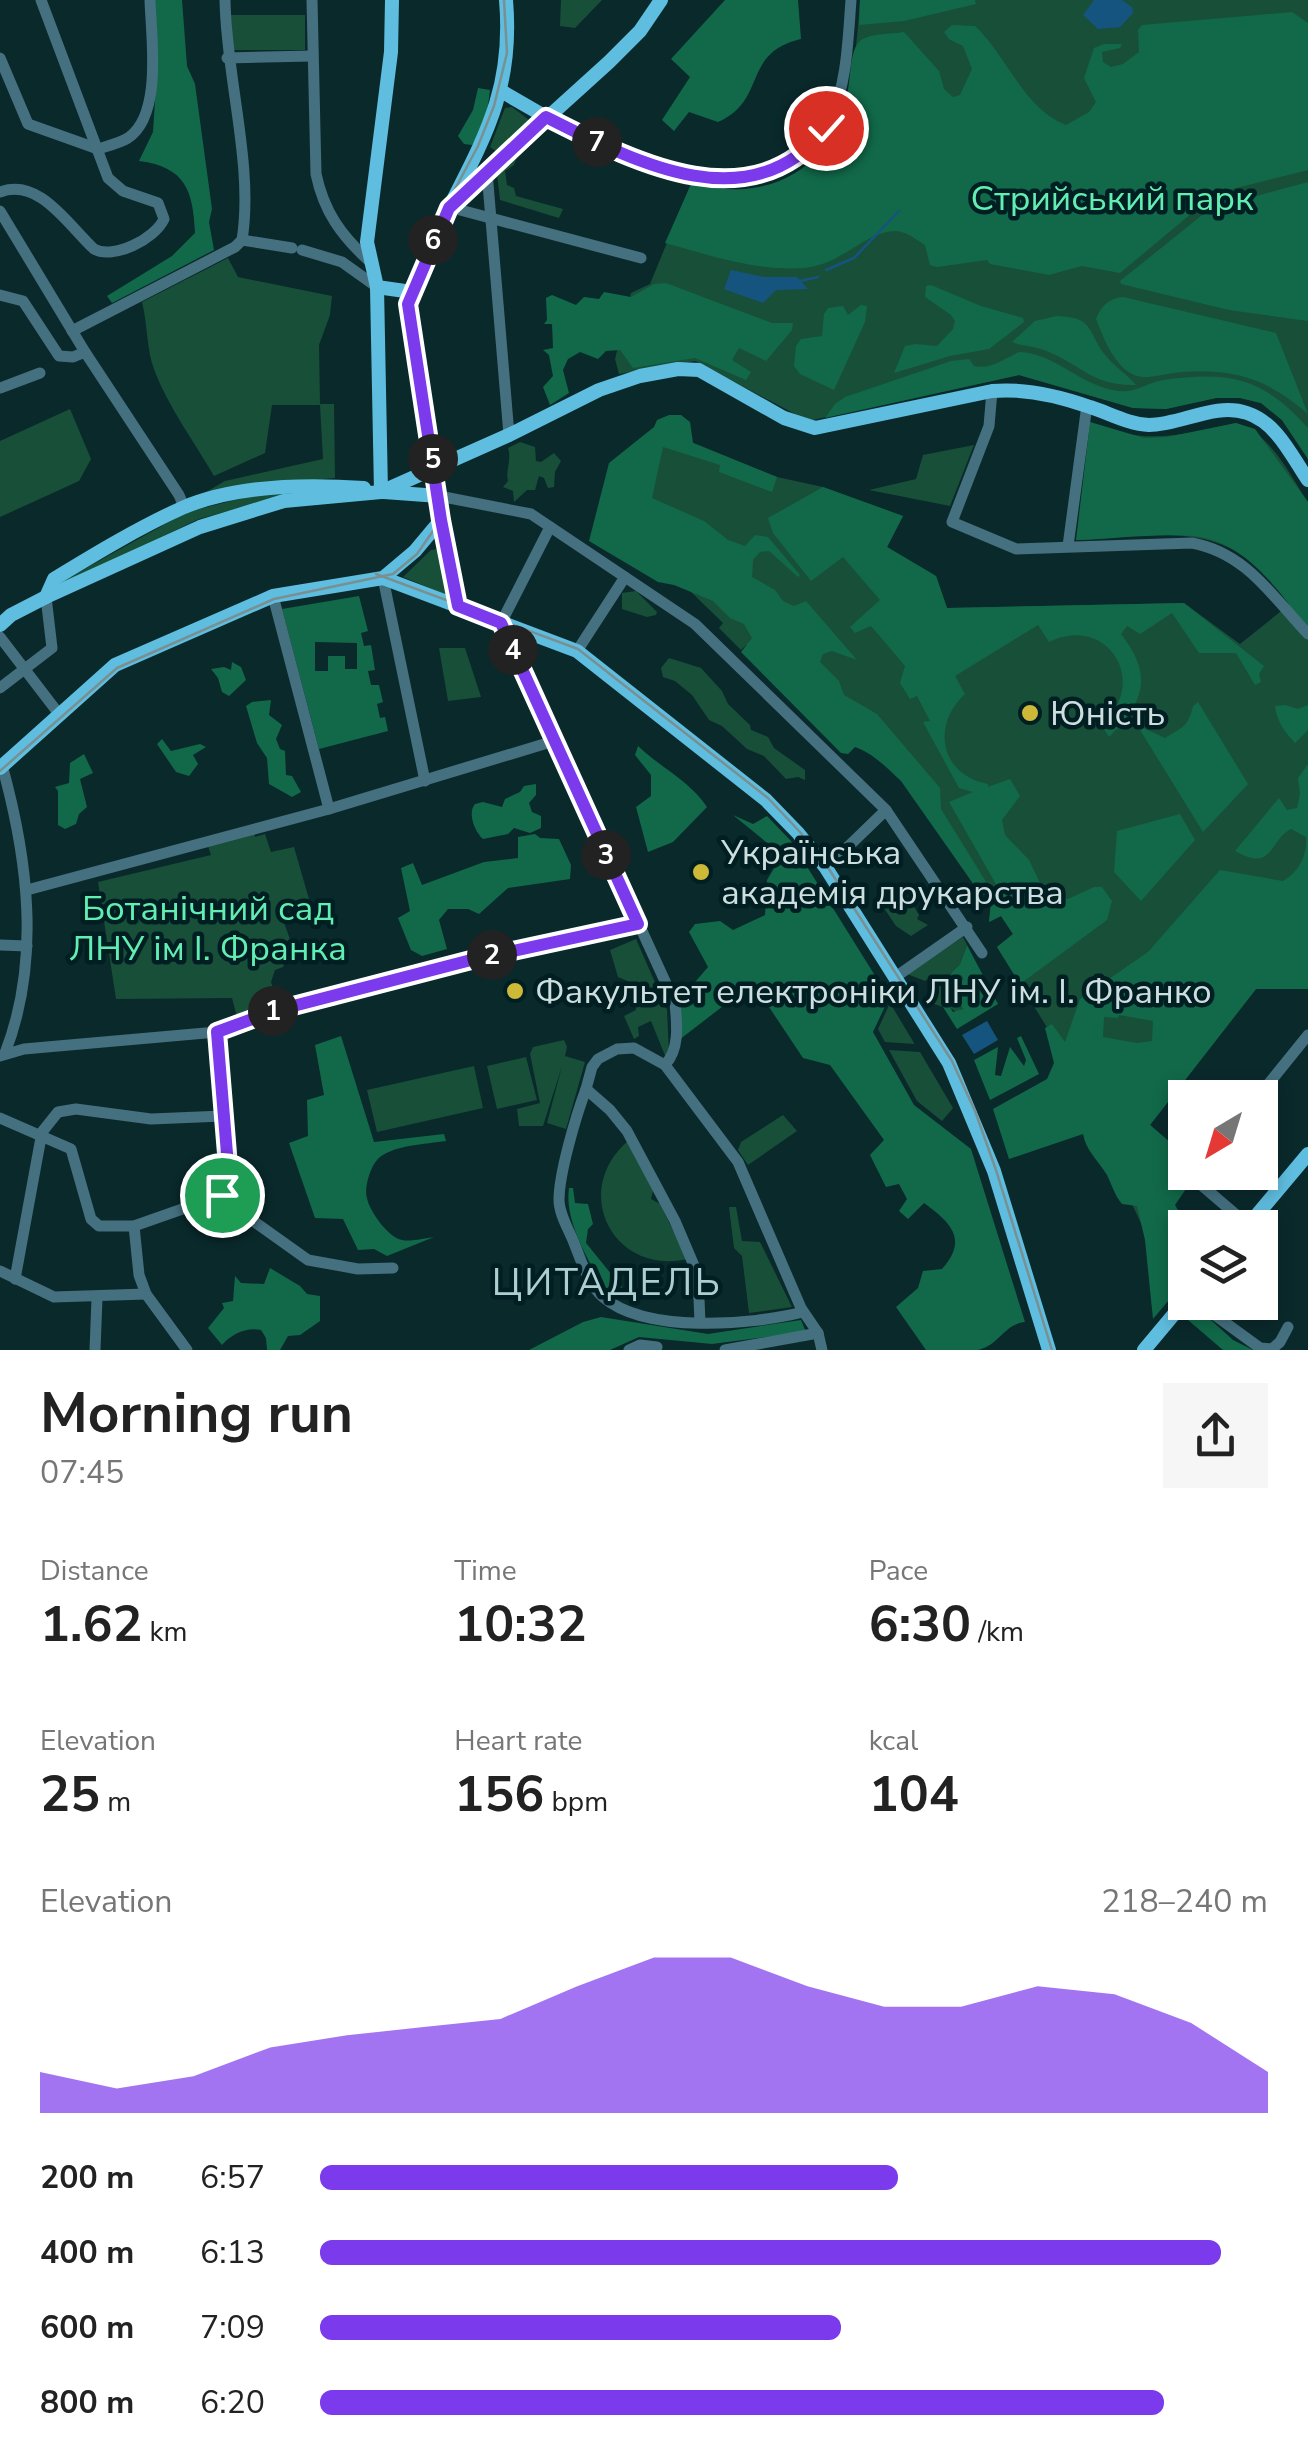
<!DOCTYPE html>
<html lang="en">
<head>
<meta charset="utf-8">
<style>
	body { margin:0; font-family:"Nunito Sans",sans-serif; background:#f6f6f6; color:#222; height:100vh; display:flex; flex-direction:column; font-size:38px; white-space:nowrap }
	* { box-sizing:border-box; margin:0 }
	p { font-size:32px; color:#767676 }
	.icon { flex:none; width:55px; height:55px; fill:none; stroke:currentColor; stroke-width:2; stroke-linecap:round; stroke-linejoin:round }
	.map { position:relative; height:1350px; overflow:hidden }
	.drawer { display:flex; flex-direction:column; background:#fff; flex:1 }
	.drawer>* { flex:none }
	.needle { width:65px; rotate:218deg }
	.buttons { position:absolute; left:1168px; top:1080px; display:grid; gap:20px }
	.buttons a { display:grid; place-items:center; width:110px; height:110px; border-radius:0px; background:#fff; box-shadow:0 5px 15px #0003; font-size:50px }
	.pin { position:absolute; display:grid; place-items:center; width:85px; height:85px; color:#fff; margin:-42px; border:5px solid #fff; border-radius:50%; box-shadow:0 2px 10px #0007 }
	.km { position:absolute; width:50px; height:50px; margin:-25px; border-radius:50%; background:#222; color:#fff; font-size:28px; line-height:50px; text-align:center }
	.round { display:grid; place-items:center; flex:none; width:105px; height:105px; border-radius:0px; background:#f6f6f6 }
	.head { display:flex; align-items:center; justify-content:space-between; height:170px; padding:0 40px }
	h1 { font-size:55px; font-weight:700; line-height:75px }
	.stats { display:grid; grid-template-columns:repeat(3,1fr); gap:15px; height:170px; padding:10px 40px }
	.stats div { display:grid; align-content:center }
	.stats b { font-size:50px; font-weight:700 }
	.stats small { font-size:28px; font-weight:400 }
	.stats p { font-size:28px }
	.chart { height:280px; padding:20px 40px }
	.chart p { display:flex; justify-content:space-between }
	.chart svg { width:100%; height:180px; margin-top:10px; fill:#7c3aed; opacity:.7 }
	ul { padding:0 40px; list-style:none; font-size:32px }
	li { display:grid; grid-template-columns:160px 120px 1fr; align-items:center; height:75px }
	li i { height:25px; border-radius:12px; background:#7c3aed }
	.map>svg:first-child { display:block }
	.green { fill:#184f38 }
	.forest { fill:#116949; fill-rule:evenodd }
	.water { fill:#165480 }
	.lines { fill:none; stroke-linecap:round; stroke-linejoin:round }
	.stream { stroke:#165480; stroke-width:2.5 }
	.minor { stroke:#457080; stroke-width:11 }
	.major { stroke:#5fbddf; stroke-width:14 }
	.tram { stroke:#799092; stroke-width:2.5 }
	.route-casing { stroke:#fff; stroke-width:20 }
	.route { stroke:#7c3aed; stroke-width:12 }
	.poi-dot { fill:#cdb938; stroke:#011f22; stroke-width:4 }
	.labels { text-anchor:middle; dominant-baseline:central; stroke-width:9; stroke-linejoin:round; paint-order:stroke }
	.park-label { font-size:35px; fill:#62eeb2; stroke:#011f22 }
	.poi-label { font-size:35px; fill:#cddedf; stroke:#011f22; text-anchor:start }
	.neighbourhood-label { font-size:38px; letter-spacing:2.5px; fill:#adced1; stroke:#011f22 }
</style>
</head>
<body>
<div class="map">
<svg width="1308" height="1350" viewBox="0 0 1308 1350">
	<rect width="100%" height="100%" fill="#0a292b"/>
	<g class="green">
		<polygon points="561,0 602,0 575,28 560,26"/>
		<path d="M860,0H1308V459L1282,420L1261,403L1240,398H1216L1166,409L1133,408L1019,375L808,421L695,361L619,374L615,359L631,293L650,284L691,184C708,186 728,191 745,189C843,181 855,80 860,0Z"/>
		<polygon points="231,15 305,15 305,50 232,50"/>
		<polygon points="512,107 529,120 497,152 490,147 505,108"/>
		<polygon points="518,154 514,165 505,171 507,185 514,188 516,196 563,209 559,218 500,200 497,174"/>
		<path d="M228,258L238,277L332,296L330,315L319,345L320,404H334L335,478L268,484L201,495L225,481L323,459L320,405H272L265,453L214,476C195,443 169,408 155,372C146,349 148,326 142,302Z"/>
		<polygon points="70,409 91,459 79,481 0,517 0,441"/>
		<path d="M1236,423C1271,434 1288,472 1308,502V989H1256L1150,1125L1185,1155V1167L1148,1238L1053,1037L997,947L1013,934L1001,916L989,922L991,897L892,761L830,727L746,645L741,650L719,628L723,623L687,588L615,466L662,430L777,477L823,487L903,516L887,547L936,576L947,608L1184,603L1240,644L1290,604C1276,589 1262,571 1246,558C1200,523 1130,538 1076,540L1123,433C1162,442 1198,431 1236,423Z"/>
		<path d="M520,442L535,447L536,461L541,462L554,453L561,461L555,472L554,487L548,488L544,478L539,476L535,490H527L514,502L513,491L503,487L508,481C505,470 512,461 508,448Z"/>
		<polygon points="974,445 950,506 869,490 916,479 923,455"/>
		<polygon points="329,488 275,498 199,519 69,581 61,582 187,512 259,494"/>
		<polygon points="437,549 442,552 449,596 403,577 431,550"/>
		<polygon points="636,591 657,612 656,615 647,617 622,609 622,593"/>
		<polygon points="439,648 465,648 481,697 448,701"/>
		<polygon points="669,658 701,668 722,691 728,704 750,725 751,730 768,737 774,748 805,770 805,780 798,777 786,779 764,756 747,749 722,726 709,720 692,695 675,681 663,677 661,668"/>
		<polygon points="254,831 255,837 265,834 271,852 294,847 309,899 280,911 292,945 283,967 275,970 271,982 279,1006 238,1021 232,998 116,999 98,882 211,855 208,846"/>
		<polygon points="894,895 907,895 919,915 917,919 928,925 911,936 896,926 884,908 885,902"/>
		<polygon points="963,937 967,945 960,964 952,972 952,977 961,974 963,977 959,989 959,1005 963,1009 957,1013 944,1003 943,1007 923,1000 934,993 940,979 934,975 925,981 907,974"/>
		<polygon points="636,939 667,1010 669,1053 666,1058 651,1021 638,1027 639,1036 634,1039 624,1016 636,1010 632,983 618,977 610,950"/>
		<polygon points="890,1003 914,1043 914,1044 885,1042 878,1029"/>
		<polygon points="564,1040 567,1047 565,1056 585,1062 566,1129 547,1123 562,1066 543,1126 519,1126 517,1109 540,1103 530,1054 533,1047"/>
		<polygon points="889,1050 920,1052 953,1108 942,1121 917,1101"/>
		<polygon points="526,1057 537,1100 497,1109 487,1066"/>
		<polygon points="474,1066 483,1108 377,1132 367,1090"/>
		<polygon points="783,1115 797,1131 748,1165 738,1150 741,1142"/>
		<path d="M628,1141L653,1191L651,1199L660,1204L687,1259C613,1276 570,1191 628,1141Z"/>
		<polygon points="729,1207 736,1207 742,1241 760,1242 792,1307 749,1313 742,1256 734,1248"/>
	</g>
	<g class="forest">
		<path d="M155,0H182L187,66L195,84L212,209L209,222L214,250L112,303L107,296L172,256L195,233C193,191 186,167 139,161L153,132L157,70Z"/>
		<path d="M725,0H798L801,39C741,53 768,100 718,122L689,112L674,131L662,120L690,77L671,59Z"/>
		<polygon points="860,0 975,0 976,4 904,21 859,25"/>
		<path d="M1292,12L1308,23V170L1216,193L1120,273L1082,266L1049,275L990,264L987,260L937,267L930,265L925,245C917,240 907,232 897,231C868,229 842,265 804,268C755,271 712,256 665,243L691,184C709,186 729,191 746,189C802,183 834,148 847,95C851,81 849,53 859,42C867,33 892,34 904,32L939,71L944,89L953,97L960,95L972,69L963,46L949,39L944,32L952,25L975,26C1007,56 1024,109 1066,125L1089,112L1096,102L1084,78L1094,48L1104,44H1122L1120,48L1102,52L1103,62L1111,67L1123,64L1139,52L1138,30L1142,25Z"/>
		<path d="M478,88L490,90C488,109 484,130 472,145L464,144L458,136L473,110Z"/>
		<polygon points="1308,182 1308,321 1229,310 1121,284 1120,281 1201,216 1219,206"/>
		<polygon points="666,283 772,323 793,323 792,330 766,361 739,348 732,360 751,372 746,380 695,358 633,368 620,350 606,351 598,359 580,352 568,359 563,370 569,393 550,405 543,387 553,376 549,355 543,350 553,348 552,324 544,324 547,320 546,298 552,295 576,305 584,297 599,299 604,292 631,297 654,284"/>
		<polygon points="931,285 981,306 1023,318 1024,322 989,349 950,356 894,373 905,346 915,344 937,346 953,329 955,321 951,315 925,297 926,286"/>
		<path d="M1123,297L1276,333L1308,414C1268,379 1234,368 1181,372C1171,373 1149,378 1143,377C1117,375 1104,339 1096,319C1100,307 1109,298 1123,297Z"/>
		<polygon points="861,305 867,306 865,322 834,390 800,374 794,366 796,346 801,339 822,336 824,314 828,308 843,306 848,315"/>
		<path d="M1057,316C1097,317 1087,335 1108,358C1116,368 1129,376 1136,385C1091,386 1081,364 1044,350C1034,346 1022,346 1012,342L1035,321Z"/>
		<path d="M1019,352C1056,353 1081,387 1119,391C1136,393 1146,383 1163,380C1229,371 1263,377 1308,428V459L1282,420L1261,403L1240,398H1216L1166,409L1133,408L1019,375L825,418L835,404L845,397L951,361L969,359L974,366C991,370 1005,358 1019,352Z"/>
		<path d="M669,415H681L690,422L693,443L777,477L772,492L719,472L720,465L663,447L652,498L704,521L728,540L745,546L755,535L768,537L800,575L798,577L769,551L760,552L753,560L752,577L775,590L783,601L794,606L806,601L857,660L832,651L823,654L820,662L839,681L844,695L877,714L940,788L941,809L988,885V894L981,895L901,781C887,768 874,754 855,747L848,754L841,753L741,652L752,638L744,624L730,618L713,601L674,585L658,582L589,541L609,463L654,427L657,420Z"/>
		<path d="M1090,422L1144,438L1167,437L1236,423L1255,429L1308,502V634C1284,593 1245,541 1193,536C1155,533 1114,539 1076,540Z"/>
		<path d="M823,487L903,516L887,547L936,576L947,608L1184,603L1264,666L1259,674L1261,682L1255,685L1236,653H1199L1172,613L1140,634L1127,626L1121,634C1153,675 1145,702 1109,737L1101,724C1151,683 1107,613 1049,642L1038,625L955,676L965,694C931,725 940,775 988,784V787L1010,779L1020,796L1002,820L1005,835L1029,860L1043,889L1050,895L1068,899L1094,887H1102L1112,901L1107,920L1020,984L997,947L1013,934L1001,916L989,922L991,905L1001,893L949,802L973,792L959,788L923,722L930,721L917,696L910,699L900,683L905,666L871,626L855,633L850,627L880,600L843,557L811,581L773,533L768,518Z"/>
		<path d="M359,596L368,631L361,633L364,646L371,645L375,670L368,671L371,685H379L383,702L377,704L380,718L385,717L388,731L319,749L282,609ZM315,642L357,643V669H345V656H328V671H315Z"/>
		<polygon points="232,662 241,667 246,680 229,696 222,692 218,678 211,669 224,667 231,670"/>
		<polygon points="271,700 269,715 282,725 276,739 280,749 285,751 286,775 292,776 301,792 292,797 269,784 267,758 257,743 246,706 252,702"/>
		<path d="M1198,702L1248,784L1203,832L1137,725L1165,738C1183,727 1188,727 1193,706Z"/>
		<path d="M1285,705L1298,709L1308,705V730L1295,743C1284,731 1277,722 1275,706Z"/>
		<polygon points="162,739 171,751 200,744 206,747 193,755 198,764 189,776 176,772 157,744"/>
		<path d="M638,746C660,767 691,782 707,807L673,842L648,852L636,807L651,796V775L635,755Z"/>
		<polygon points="84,754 93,773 80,779 87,807 79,814 76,824 65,829 58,825 58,791 55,787 69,783 70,763"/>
		<path d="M1308,764V989H1256L1150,1125L1185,1155V1172L1190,1173L1188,1186L1175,1205L1188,1227L1170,1262L1185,1275V1281L1153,1319L1145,1240L1137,1206L1122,1204C1115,1196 1112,1185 1107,1175C1098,1160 1086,1151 1083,1134L1009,1159L993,1109L1047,1079L1054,1063L1045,1028L1052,1024L1065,1042L1080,999L1148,952L1220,870L1283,881C1298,873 1308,855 1306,837L1291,829C1268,841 1274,873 1235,851L1279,798L1287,810L1297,808L1300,794L1298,778ZM1119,1015L1153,1021L1152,1041L1137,1043L1103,1037L1104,1017L1118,1018Z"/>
		<path d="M536,784V795L529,803L532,812L541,816V828L530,833L514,828L508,834L483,839C475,832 467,813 475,804L483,802L502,807L505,799L520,792L524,786Z"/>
		<polygon points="1180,814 1195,840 1141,901 1114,872 1117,831"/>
		<path d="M733,815L753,824L767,816L791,841L889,998L873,1032L914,1105L971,1149L1025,1322C1004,1324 1000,1345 978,1350C962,1350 942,1350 926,1350L896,1307L918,1288L923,1271L942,1269C969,1239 950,1222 924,1203L908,1219L899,1211L907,1199L899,1184L886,1187L870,1155L884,1140L830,1065L803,1058L759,992L740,993L679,1040L678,1002L708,967L689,932L695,924L720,921L733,930L765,915L767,880L782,855Z"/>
		<polygon points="535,834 540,838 559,839 571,865 570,879 508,888 479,914 468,909 448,909 439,920 447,949 422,956 411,950 398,918 410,911 401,868 413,863 422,885 484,862 518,858 518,837"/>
		<polygon points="967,945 998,1004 957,1029 943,1007 946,1001 953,1012 963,1009 957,1001 963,977 961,975 951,978 952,972 960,964"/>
		<path d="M341,1036L374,1142L444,1134L446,1141C427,1144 390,1145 377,1160C370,1168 364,1188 367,1198C369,1211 389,1238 402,1240C411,1242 425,1238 434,1237L387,1256L374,1249L358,1250L343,1219L315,1218L289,1143L308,1136L307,1100L324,1095L315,1045Z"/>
		<polygon points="1021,1036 1039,1074 990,1100 974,1060 998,1047 995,1075 1001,1076 1010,1047 1024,1066 1026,1060 1017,1038"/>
		<path d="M569,1188H573L575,1203L588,1204L593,1224L588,1229L586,1243L625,1291L605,1290C589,1261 564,1221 569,1188Z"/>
		<path d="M270,1268L300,1286L307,1294L320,1296V1321L300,1335L288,1336L280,1350H267L266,1338L261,1330C246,1327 232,1334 222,1345L208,1328L224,1308L222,1303L233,1301L235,1276L241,1283L264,1284Z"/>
		<polygon points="1194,1311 1201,1311 1233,1340 1253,1350 1223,1350 1188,1320"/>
		<polygon points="601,1317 708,1334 801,1320 806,1332 712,1344 639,1337 610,1350 529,1350 583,1322"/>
	</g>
	<g class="water">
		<polygon points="1094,0 1122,0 1132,7 1133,13 1120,27 1098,29 1083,15"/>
		<polygon points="731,270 764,277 797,277 808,289 776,290 763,303 724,289"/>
		<polygon points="987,1021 998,1040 974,1054 962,1035"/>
	</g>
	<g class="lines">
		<g class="stream">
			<polyline points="826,270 854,258 899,211"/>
			<polyline points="800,281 818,277"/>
		</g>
		<g class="minor">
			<path d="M312,0L316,174C324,212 341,235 369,261"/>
			<polyline points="0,58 28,124 98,149"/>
			<polyline points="227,58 312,56"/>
			<path d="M546,117C618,154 724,213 799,155C811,146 823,135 830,121C847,84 848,40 851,0"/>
			<path d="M98,149C107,146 120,143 128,138C163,115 151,36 150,0"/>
			<polyline points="487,172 509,435"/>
			<path d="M0,192C39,177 68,225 94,249C113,260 155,239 164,219L158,203L123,191L108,178L41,0"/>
			<polyline points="449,207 641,258"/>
			<polyline points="0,211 85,352 179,495 184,507"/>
			<polyline points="242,240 292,248"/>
			<polyline points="302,250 342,262 377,287"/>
			<polyline points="0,295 23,301 59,356 73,357 85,352"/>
			<path d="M72,331L235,247L242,240C254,166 226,77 225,0"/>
			<polyline points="0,388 40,373"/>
			<path d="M992,391L989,426L952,522L1016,549L1192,543C1246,553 1272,596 1308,634"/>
			<polyline points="439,496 531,514 695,624 886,810 982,953"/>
			<path d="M550,527L501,623L675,1003C677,1024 680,1049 665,1065"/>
			<polyline points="1068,546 1087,405"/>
			<polyline points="383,578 425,781"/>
			<polyline points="273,596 329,809"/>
			<polyline points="0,637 59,714"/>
			<polyline points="577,651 625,577"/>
			<polyline points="0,688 52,648 46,597"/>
			<path d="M2,765C28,859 41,961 5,1053"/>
			<polyline points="826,868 886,810"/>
			<polyline points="27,890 329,809 554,741"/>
			<polyline points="0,945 27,946"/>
			<polyline points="894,978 967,927"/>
			<polyline points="217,1032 229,1178 236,1200 246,1215"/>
			<polyline points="0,1056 24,1049 217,1032 275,1011 471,960 638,924"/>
			<polyline points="586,1089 592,1067 598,1059 617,1049 634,1048 665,1065 738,1162 801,1308 818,1333 822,1350"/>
			<polyline points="1257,1098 1308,1035"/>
			<polyline points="0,1118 71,1149 91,1219 99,1226 134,1226 191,1206 213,1202 249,1218 308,1260 358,1269 393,1268"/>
			<polyline points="1197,1172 1199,1183 1248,1225"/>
			<polyline points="134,1226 139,1275 146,1294 187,1350"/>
			<polyline points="0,1271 54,1297 146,1294"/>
			<polyline points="15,1279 42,1132 58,1112 76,1109 151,1119 223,1116"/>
			<polyline points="1197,1302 1260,1348 1272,1349 1280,1342 1288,1327"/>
			<path d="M700,1323L698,1275L675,1221L627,1131L610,1110L586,1089C576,1116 559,1173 559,1200C559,1214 569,1230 574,1243C582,1262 587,1283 603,1297C646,1334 752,1325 803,1312"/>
			<polyline points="95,1350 97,1298"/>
			<polyline points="629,1350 640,1345 657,1347"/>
			<polyline points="725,1350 818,1333"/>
		</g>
		<g class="major">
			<polyline points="501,91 546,117"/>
			<path d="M454,198C490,128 513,81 506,0"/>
			<polyline points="377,287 412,292"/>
			<polyline points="381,492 377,287 367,242 391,52 392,0"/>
			<polyline points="384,492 439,496"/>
			<polyline points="383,578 577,651 766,800 798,833 826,868 949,1063 994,1171 1049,1350"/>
			<path d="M46,597L54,579C95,554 138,528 182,508C235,485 307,484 364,488"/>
			<polyline points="458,606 441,520 408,304 449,207 609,62 640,31 661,0"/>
			<path d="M0,625L11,615L46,597L200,527L284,501L381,492L509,435L599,390L640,376L678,369L699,370L784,418L815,428L992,391C1025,388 1059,396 1090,407C1109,413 1128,424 1149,425C1181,425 1215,402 1247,413C1277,423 1291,455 1308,480"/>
			<polyline points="0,768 115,665 273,596 383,578 415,551 441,520"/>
			<polyline points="1246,1228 1308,1154"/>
			<polyline points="1144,1350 1185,1301"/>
		</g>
		<g class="tram">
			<polyline points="376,574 578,649 768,798 800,832 827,866 952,1061 975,1111 996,1170 1052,1350"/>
			<polyline points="463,608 453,592 437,515 407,308 437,223 478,146 494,106 507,53 504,0"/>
			<polyline points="0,771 117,668 274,599 393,574 417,554 442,518"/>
		</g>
	</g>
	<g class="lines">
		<g class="route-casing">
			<path id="route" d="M222,1195L229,1178L217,1032L274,1011L471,960L638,924L501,623L458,606L441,520L408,304L449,208L546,117C633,161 751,224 826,128"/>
		</g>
		<use href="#route" class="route"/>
	</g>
	<g class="poi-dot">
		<circle cx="1030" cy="713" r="10"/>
		<circle cx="701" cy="872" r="10"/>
		<circle cx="515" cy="991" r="10"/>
	</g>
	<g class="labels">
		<g class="park-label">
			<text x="1112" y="198">Стрийський парк</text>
			<text x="208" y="908">Ботанічний сад<tspan x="208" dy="40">ЛНУ ім І. Франка</tspan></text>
		</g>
		<g class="poi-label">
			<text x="1050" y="713">Юність</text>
			<text x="721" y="852">Українська<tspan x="721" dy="40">академія друкарства</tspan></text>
			<text x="535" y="991">Факультет електроніки ЛНУ ім. І. Франко</text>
		</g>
		<g class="neighbourhood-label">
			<text x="607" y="1282">ЦИТАДЕЛЬ</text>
		</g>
	</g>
</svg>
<div class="buttons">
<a><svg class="needle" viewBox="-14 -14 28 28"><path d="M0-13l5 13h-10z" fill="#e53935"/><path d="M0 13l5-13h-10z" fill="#767676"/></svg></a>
<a><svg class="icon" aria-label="layers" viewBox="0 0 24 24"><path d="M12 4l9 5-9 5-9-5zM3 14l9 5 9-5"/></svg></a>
</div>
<div class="pin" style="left:222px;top:1195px;background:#1e9e55"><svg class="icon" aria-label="arrive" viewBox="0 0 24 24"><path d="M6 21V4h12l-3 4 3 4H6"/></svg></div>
<div class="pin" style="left:826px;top:128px;background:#d93025"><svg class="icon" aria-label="check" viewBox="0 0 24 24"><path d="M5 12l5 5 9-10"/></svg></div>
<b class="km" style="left:273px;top:1011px">1</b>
<b class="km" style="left:492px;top:955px">2</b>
<b class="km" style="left:606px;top:855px">3</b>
<b class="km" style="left:513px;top:650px">4</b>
<b class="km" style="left:433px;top:459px">5</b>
<b class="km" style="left:433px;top:240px">6</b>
<b class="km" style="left:597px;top:142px">7</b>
</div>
<section class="drawer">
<div class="head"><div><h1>Morning run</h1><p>07:45</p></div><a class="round"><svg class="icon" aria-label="share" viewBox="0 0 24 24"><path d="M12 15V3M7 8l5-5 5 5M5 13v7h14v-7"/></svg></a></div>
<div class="stats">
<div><p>Distance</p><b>1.62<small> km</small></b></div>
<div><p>Time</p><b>10:32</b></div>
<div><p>Pace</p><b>6:30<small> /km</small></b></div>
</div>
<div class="stats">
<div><p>Elevation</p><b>25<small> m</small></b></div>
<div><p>Heart rate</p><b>156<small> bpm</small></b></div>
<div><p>kcal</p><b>104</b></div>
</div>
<div class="chart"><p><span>Elevation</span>218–240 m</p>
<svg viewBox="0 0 160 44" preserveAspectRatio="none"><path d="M0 44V34L10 38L20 35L30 28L40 25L50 23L60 21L70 13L80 6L90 6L100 13L110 18L120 18L130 13L140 15L150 22L160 34V44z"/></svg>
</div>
<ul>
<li><b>200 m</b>6:57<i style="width:61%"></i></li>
<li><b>400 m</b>6:13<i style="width:95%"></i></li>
<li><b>600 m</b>7:09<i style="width:55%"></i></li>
<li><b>800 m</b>6:20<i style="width:89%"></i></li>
</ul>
</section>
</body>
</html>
